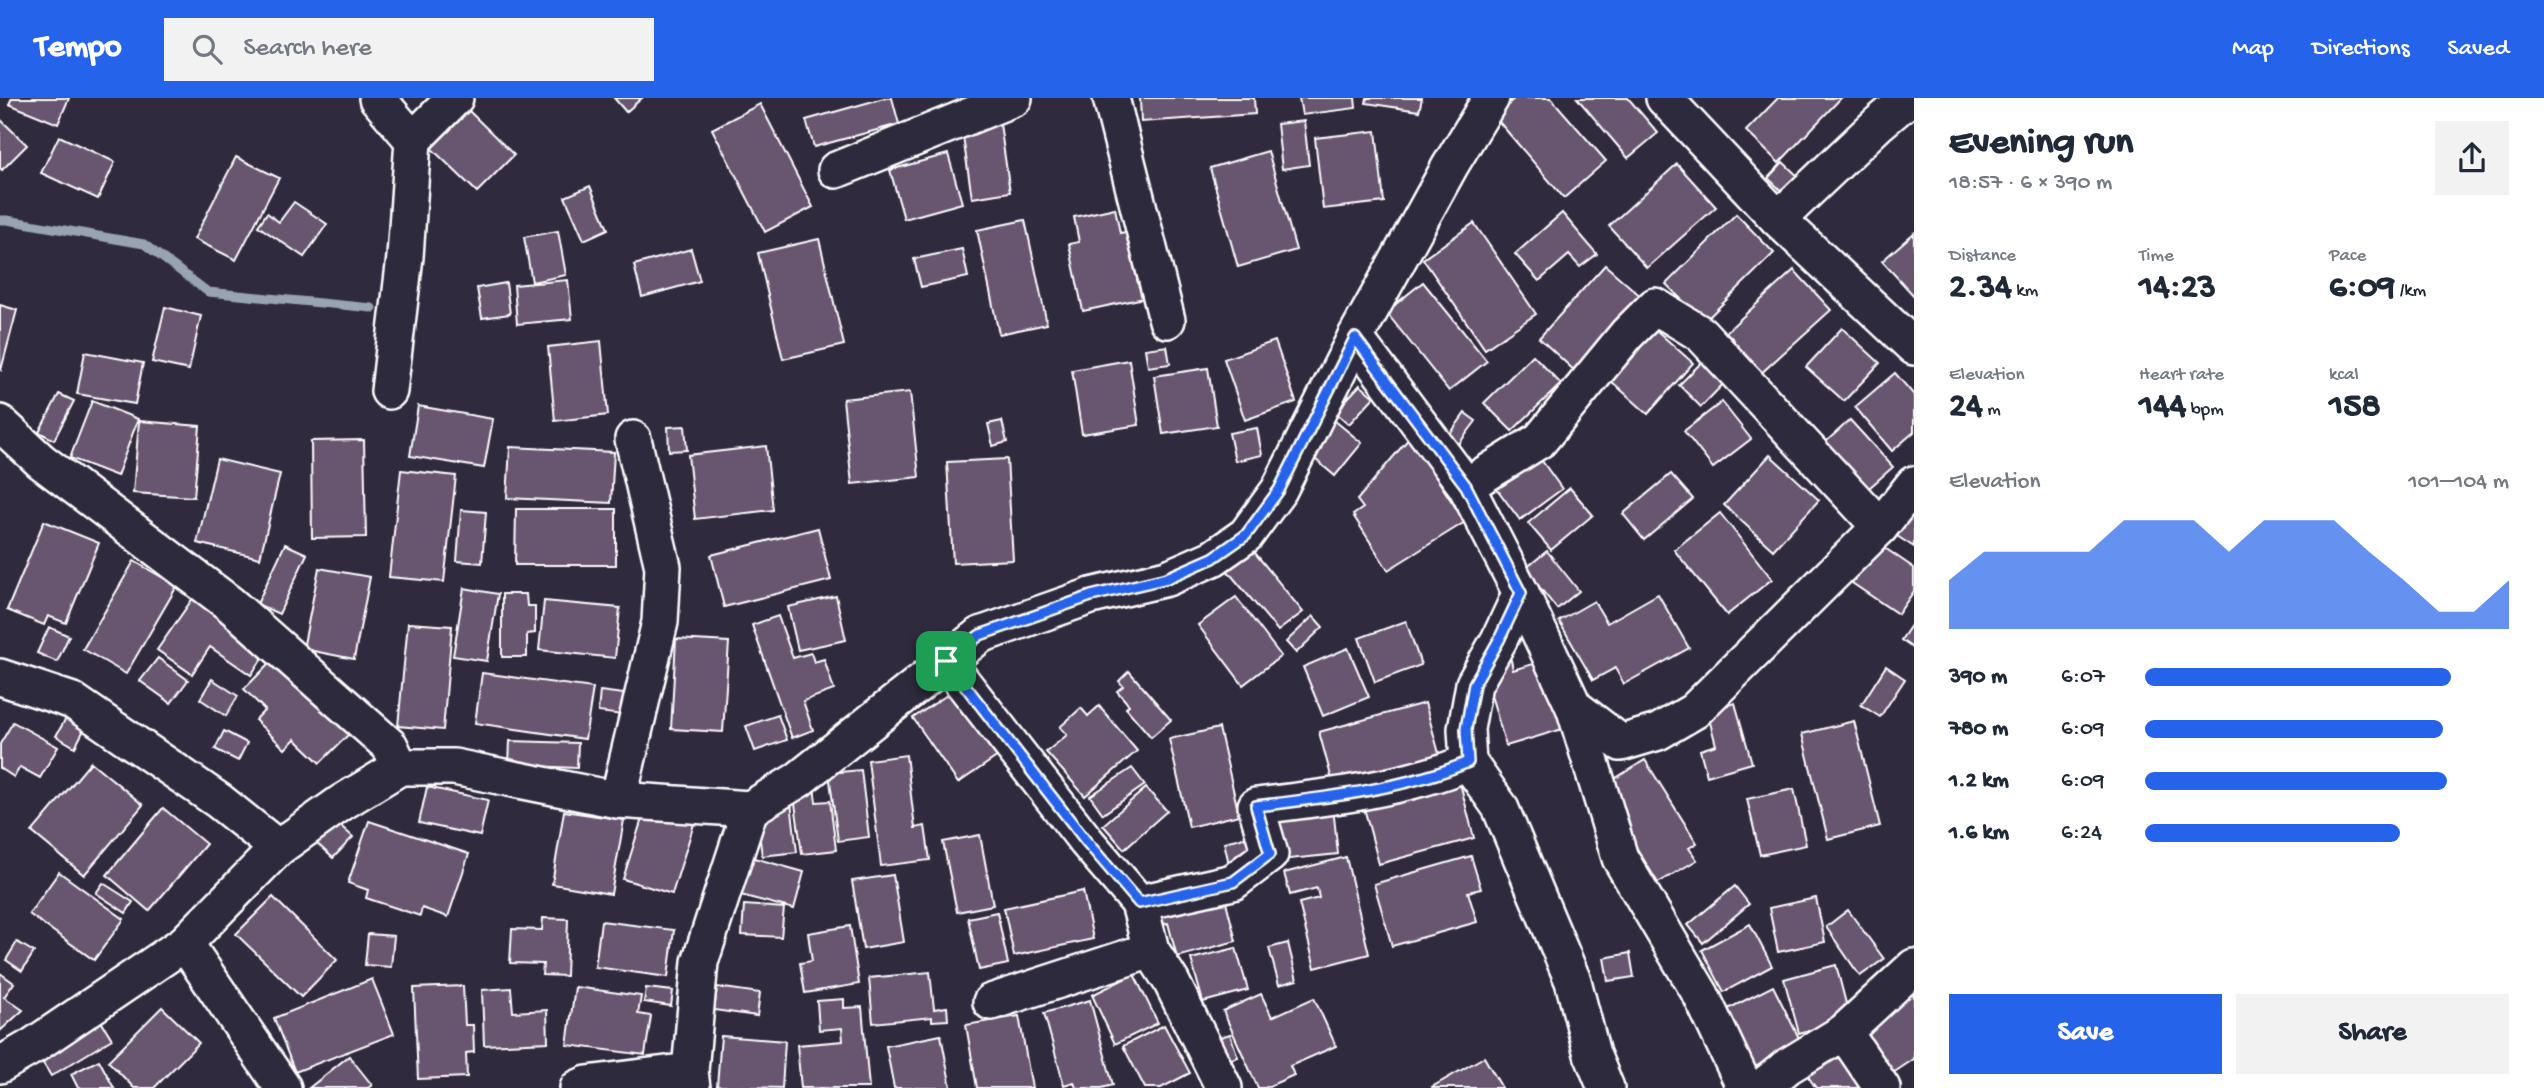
<!DOCTYPE html>
<html lang="en">
<head>
<meta charset="utf-8">
<style>
	body { margin:0; font-family:"Gochi Hand",sans-serif; background:#f2f2f3; color:#1f2937; height:100vh; display:flex; flex-direction:column; font-size:26px; white-space:nowrap }
	* { box-sizing:border-box; margin:0 }
	p { font-size:23px; color:#747a83 }
	.icon { flex:none; width:38px; height:38px; fill:none; stroke:currentColor; stroke-width:2; stroke-linecap:round; stroke-linejoin:round }
	.map { position:relative; flex:1; overflow:hidden }
	.sheet { display:flex; flex-direction:column; background:#fff; width:630px }
	.sheet>* { flex:none }
	.pin { position:absolute; display:grid; place-items:center; width:60px; height:60px; color:#fff; margin:-30px; border-radius:14px; box-shadow:0 4px 10px #0006 }
	.round { display:grid; place-items:center; flex:none; width:74px; height:74px; border-radius:0px; background:#f2f2f3 }
	.overview { display:flex; align-items:center; justify-content:space-between; height:119px; padding:0 35px }
	h1 { font-size:38px; font-weight:800; line-height:52px }
	.metrics { display:grid; grid-template-columns:repeat(3,1fr); gap:10px; height:119px; padding:7px 35px }
	.metrics div { display:grid; align-content:center }
	.metrics b { font-size:35px; font-weight:800 }
	.metrics small { font-size:19px; font-weight:400 }
	.metrics p { font-size:19px }
	.chart { height:196px; padding:14px 35px }
	.chart p { display:flex; justify-content:space-between }
	.chart svg { width:100%; height:126px; margin-top:7px; fill:#2563eb; opacity:.7 }
	.primary-button { display:flex; gap:14px; margin-top:auto; padding:14px 35px }
	.primary-button a { flex:1; height:80px; border-radius:0px; background:#2563eb; color:#fff; font-size:28px; font-weight:800; line-height:80px; text-align:center }
	.primary-button a+a { background:#f2f2f3; color:#1f2937 }
	ul { padding:0 35px; list-style:none; font-size:23px }
	li { display:grid; grid-template-columns:112px 84px 1fr; align-items:center; height:52px }
	li i { height:18px; border-radius:9px; background:#2563eb }
	header { display:flex; align-items:center; gap:42px; box-sizing:border-box; height:98px; padding:0 35px; background:#2563eb; color:#fff }
	header strong { font-size:33px }
	nav { display:flex; gap:38px; margin-inline-start:auto; font-size:24px }
	.search { width:490px; height:63px; background:#f2f2f3; display:flex; align-items:center; gap:18px; box-sizing:border-box; padding:0 24px; border-radius:0px; color:#747a83; font-size:26px }
	main { display:flex; flex:1; min-height:0 }
	.map>svg:first-child { display:block }
	.lines { fill:none; stroke-linecap:round; stroke-linejoin:round }
	.stream { stroke:#97a4b2; stroke-width:9 }
	.building { fill:#67556f; stroke:#fff; stroke-width:2 }
	.minor-casing { stroke:#fff; stroke-width:40 }
	.minor { stroke:#2f2a3d; stroke-width:35 }
	.route-casing { stroke:#fff; stroke-width:14 }
	.route { stroke:#2563eb; stroke-width:9 }
</style>
</head>
<body>
<header>
<strong>Tempo</strong>
<div class="search"><svg class="icon" aria-label="search" viewBox="0 0 24 24"><circle cx="10" cy="10" r="6"/><path d="M15 15l6 6"/></svg>Search here</div>
<nav><a>Map</a><a>Directions</a><a>Saved</a></nav>
</header>
<main>
<div class="map">
<svg width="1914" height="990" viewBox="0 0 1914 990">
	<rect width="100%" height="100%" fill="#2f2a3d"/>
	<filter id="ink" filterUnits="userSpaceOnUse"><feTurbulence type="fractalNoise" baseFrequency=".0143" numOctaves="2"/><feDisplacementMap in="SourceGraphic" scale="14" xChannelSelector="R" yChannelSelector="G"/><feConvolveMatrix kernelMatrix="1 2 1 2 8 2 1 2 1" color-interpolation-filters="sRGB"/></filter>
	<g filter="url(#ink)">
		<g class="lines">
			<polyline class="stream" points="0,122 7,122 144,146 208,194 372,210"/>
		</g>
		<g class="building">
			<polygon points="12,0 69,0 58,26 9,6"/>
			<polygon points="614,0 642,0 626,14"/>
			<polygon points="884,0 892,0 899,26 814,49 806,22"/>
			<polygon points="1140,0 1254,0 1255,16 1141,24"/>
			<polygon points="1299,0 1355,0 1356,10 1302,17"/>
			<polygon points="1367,0 1422,0 1419,13 1366,5"/>
			<polygon points="1515,0 1551,0 1606,63 1564,100 1494,18"/>
			<polygon points="1577,0 1628,0 1658,35 1628,60"/>
			<polygon points="1778,0 1841,0 1779,65 1746,33"/>
			<polygon points="760,6 813,109 765,134 712,31"/>
			<polygon points="467,11 514,57 477,94 430,49"/>
			<polygon points="999,19 1010,94 972,100 961,25"/>
			<polygon points="0,21 27,47 2,72 0,70"/>
			<polygon points="1304,23 1309,67 1282,71 1277,26"/>
			<polygon points="1376,33 1384,104 1323,111 1315,40"/>
			<polygon points="59,38 115,64 98,101 41,75"/>
			<polygon points="1268,53 1296,152 1238,169 1210,70"/>
			<polygon points="948,56 962,105 904,121 890,72"/>
			<polygon points="236,59 279,80 236,162 194,141"/>
			<polygon points="1783,64 1805,85 1790,101 1768,80"/>
			<polygon points="1677,66 1716,109 1647,170 1609,128"/>
			<polygon points="590,88 608,131 584,142 565,99"/>
			<polygon points="294,104 327,126 304,159 258,128 267,115 279,124"/>
			<polygon points="1115,110 1120,135 1126,134 1139,189 1142,189 1144,200 1083,213 1069,146 1079,144 1074,119"/>
			<polygon points="1562,115 1597,156 1580,169 1569,157 1539,183 1515,156"/>
			<polygon points="1736,116 1774,155 1704,224 1666,186"/>
			<polygon points="1025,122 1047,226 999,236 977,132"/>
			<polygon points="1474,125 1536,216 1485,251 1423,161"/>
			<polygon points="558,133 566,177 532,184 524,139"/>
			<polygon points="1914,135 1914,198 1882,163"/>
			<polygon points="819,141 844,247 783,261 758,155"/>
			<polygon points="691,151 700,183 642,199 634,167"/>
			<polygon points="962,151 968,179 921,189 914,161"/>
			<polygon points="1605,167 1644,201 1577,275 1539,240"/>
			<polygon points="1794,172 1831,212 1758,278 1729,247 1734,242 1726,234"/>
			<polygon points="568,182 572,221 517,226 514,187"/>
			<polygon points="1423,184 1487,263 1449,293 1386,214"/>
			<polygon points="506,185 510,216 482,220 477,190"/>
			<polygon points="0,207 17,212 1,272 0,271"/>
			<polygon points="165,209 201,218 189,272 152,264"/>
			<polygon points="1646,223 1693,265 1648,316 1611,283 1634,258 1623,249"/>
			<polygon points="1842,230 1880,265 1844,303 1806,269"/>
			<polygon points="601,243 608,317 555,323 548,249"/>
			<polygon points="1275,243 1296,304 1245,322 1224,261"/>
			<polygon points="1167,248 1170,266 1148,269 1145,251"/>
			<polygon points="85,254 143,265 135,306 77,296"/>
			<polygon points="1533,257 1561,286 1512,333 1484,305"/>
			<polygon points="1708,258 1730,279 1701,309 1679,287"/>
			<polygon points="1129,262 1139,327 1082,336 1072,272"/>
			<polygon points="1208,270 1217,328 1163,336 1154,278"/>
			<polygon points="1895,275 1914,297 1914,334 1892,353 1855,309"/>
			<polygon points="1360,287 1374,299 1349,326 1335,314"/>
			<polygon points="910,294 919,379 852,386 843,301"/>
			<polygon points="59,296 74,303 54,342 39,334"/>
			<polygon points="92,303 138,321 117,378 70,360"/>
			<polygon points="1722,304 1751,341 1713,370 1684,333"/>
			<polygon points="418,308 493,321 484,370 410,358"/>
			<polygon points="1465,315 1476,323 1458,347 1448,339"/>
			<polygon points="1329,318 1362,345 1335,378 1302,350"/>
			<polygon points="1850,322 1893,369 1861,397 1819,350"/>
			<polygon points="139,323 200,328 194,399 133,395"/>
			<polygon points="1002,323 1007,344 993,348 988,326"/>
			<polygon points="685,328 687,352 669,353 668,329"/>
			<polygon points="1257,330 1262,357 1235,363 1229,335"/>
			<polygon points="1410,339 1465,424 1388,472 1353,417 1363,410 1357,402"/>
			<polygon points="364,342 366,439 312,440 311,343"/>
			<polygon points="766,348 773,412 695,421 688,357"/>
			<polygon points="510,349 614,354 611,405 507,400"/>
			<polygon points="1537,356 1562,391 1520,422 1494,387"/>
			<polygon points="1770,357 1819,402 1773,452 1724,407"/>
			<polygon points="217,361 280,376 260,460 197,445"/>
			<polygon points="1007,361 1013,462 953,465 947,364"/>
			<polygon points="401,372 456,378 444,484 389,479"/>
			<polygon points="1671,376 1693,401 1644,442 1623,416"/>
			<polygon points="1570,390 1593,417 1551,452 1528,425"/>
			<polygon points="516,411 616,411 616,467 515,467"/>
			<polygon points="461,412 486,414 482,465 457,463"/>
			<polygon points="1914,412 1914,449 1897,438"/>
			<polygon points="1720,415 1772,481 1727,517 1674,452"/>
			<polygon points="44,423 99,445 66,525 48,518 44,527 7,512"/>
			<polygon points="818,430 831,482 724,509 711,457"/>
			<polygon points="285,446 307,456 279,516 257,506"/>
			<polygon points="1879,446 1914,470 1914,493 1898,516 1852,485"/>
			<polygon points="1251,450 1303,514 1278,533 1226,471"/>
			<polygon points="1547,453 1579,493 1557,511 1525,471"/>
			<polygon points="134,463 177,488 126,576 83,551"/>
			<polygon points="319,470 370,479 354,561 303,551"/>
			<polygon points="200,490 270,549 251,577 210,549 192,576 157,552"/>
			<polygon points="464,490 498,496 487,563 453,558"/>
			<polygon points="502,496 526,496 527,508 535,508 535,535 527,536 527,559 502,559"/>
			<polygon points="1658,496 1689,550 1624,586 1615,570 1593,582 1559,523 1594,503 1607,525"/>
			<polygon points="836,498 846,542 798,552 788,509"/>
			<polygon points="1236,499 1281,558 1243,587 1198,527"/>
			<polygon points="544,503 620,510 615,560 539,552"/>
			<polygon points="778,518 793,560 811,555 814,564 824,561 834,592 803,603 813,632 792,640 752,527"/>
			<polygon points="1313,518 1323,529 1296,555 1286,544"/>
			<polygon points="1406,523 1421,567 1375,584 1359,540"/>
			<polygon points="1914,523 1914,551 1901,542"/>
			<polygon points="408,525 452,528 443,632 398,628"/>
			<polygon points="49,529 69,538 57,564 37,555"/>
			<polygon points="676,541 729,544 723,634 671,631"/>
			<polygon points="1348,550 1369,599 1323,618 1303,569"/>
			<polygon points="277,558 353,632 320,665 295,641 285,651 255,622 265,612 244,591"/>
			<polygon points="158,560 188,582 171,605 140,583"/>
			<polygon points="1511,562 1513,572 1546,562 1566,630 1506,648 1486,580 1490,568"/>
			<polygon points="1886,568 1905,581 1880,619 1861,607"/>
			<polygon points="1129,573 1171,622 1151,639 1126,610 1129,607 1117,593 1123,588 1119,583"/>
			<polygon points="482,575 593,590 585,641 475,625"/>
			<polygon points="212,581 238,598 226,618 200,601"/>
			<polygon points="600,593 624,596 622,617 598,614"/>
			<polygon points="953,593 998,658 958,685 913,620"/>
			<polygon points="1425,605 1440,659 1334,689 1319,634"/>
			<polygon points="1735,605 1752,665 1707,678 1700,652 1716,647 1707,613"/>
			<polygon points="1099,608 1137,653 1085,698 1046,654 1067,637 1060,629 1081,610 1088,618"/>
			<polygon points="778,617 787,642 755,653 746,628"/>
			<polygon points="66,620 85,630 75,649 56,638"/>
			<polygon points="1854,623 1880,728 1828,741 1802,636"/>
			<polygon points="13,624 58,649 40,680 20,669 14,679 0,670 0,646"/>
			<polygon points="1219,630 1239,717 1189,729 1169,641"/>
			<polygon points="224,633 247,645 238,663 215,651"/>
			<polygon points="510,643 578,645 577,670 509,667"/>
			<polygon points="906,657 915,730 925,728 930,762 881,768 868,662"/>
			<polygon points="1645,662 1697,745 1689,750 1697,762 1658,785 1600,690"/>
			<polygon points="91,664 143,707 84,777 32,734"/>
			<polygon points="1132,670 1145,687 1103,716 1090,698"/>
			<polygon points="861,672 869,739 838,743 829,675"/>
			<polygon points="1459,681 1474,740 1379,766 1363,706"/>
			<polygon points="814,688 816,704 830,703 836,752 802,756 793,691"/>
			<polygon points="427,689 488,702 480,738 419,725"/>
			<polygon points="1146,690 1167,713 1124,751 1103,727"/>
			<polygon points="1794,691 1806,747 1760,757 1747,701"/>
			<polygon points="791,705 797,754 762,758 756,710"/>
			<polygon points="1333,709 1338,756 1280,762 1275,715"/>
			<polygon points="163,710 206,746 149,813 107,777"/>
			<polygon points="645,711 694,726 672,796 623,781"/>
			<polygon points="564,713 624,722 611,796 552,786"/>
			<polygon points="334,722 353,739 333,760 314,743"/>
			<polygon points="369,723 469,756 448,819 422,810 420,818 366,800 368,792 348,785"/>
			<polygon points="1258,736 1263,758 1229,766 1224,744"/>
			<polygon points="980,737 993,807 957,814 943,744"/>
			<polygon points="747,758 804,774 794,811 737,796"/>
			<polygon points="1471,758 1481,791 1468,794 1477,824 1392,848 1374,786"/>
			<polygon points="1346,759 1369,856 1315,870 1299,805 1319,800 1317,790 1290,797 1284,775"/>
			<polygon points="59,774 124,821 94,862 29,816"/>
			<polygon points="893,777 904,844 863,851 852,783"/>
			<polygon points="103,785 133,804 126,815 96,795"/>
			<polygon points="1735,788 1749,806 1703,845 1688,827"/>
			<polygon points="1223,792 1236,843 1177,859 1168,825 1154,829 1150,812"/>
			<polygon points="1083,793 1093,841 1014,858 1004,810"/>
			<polygon points="273,799 337,862 301,899 236,836"/>
			<polygon points="1816,800 1825,844 1778,854 1769,810"/>
			<polygon points="744,807 784,810 781,839 742,837"/>
			<polygon points="1848,812 1884,861 1860,878 1826,829"/>
			<polygon points="997,814 1008,866 979,872 968,820"/>
			<polygon points="543,820 568,821 566,878 542,877 543,866 510,865 512,831 542,832"/>
			<polygon points="601,823 674,832 668,879 595,869"/>
			<polygon points="1750,826 1772,868 1724,894 1702,852"/>
			<polygon points="850,828 859,886 805,895 800,865 812,863 808,835"/>
			<polygon points="368,836 394,838 391,869 365,867"/>
			<polygon points="17,844 34,854 22,873 6,862"/>
			<polygon points="1288,845 1297,882 1279,887 1269,850"/>
			<polygon points="1236,850 1248,892 1203,904 1191,861"/>
			<polygon points="1630,855 1634,879 1608,883 1604,860"/>
			<polygon points="1836,867 1850,921 1799,935 1784,881"/>
			<polygon points="930,874 934,911 947,909 948,922 932,923 932,919 873,925 869,880"/>
			<polygon points="0,875 14,885 4,899 23,912 0,933"/>
			<polygon points="1134,876 1158,925 1115,946 1092,897"/>
			<polygon points="372,881 394,936 295,974 274,920"/>
			<polygon points="463,888 465,927 473,927 474,954 466,955 467,979 418,981 414,890"/>
			<polygon points="1773,888 1802,946 1747,973 1718,916"/>
			<polygon points="575,889 641,898 638,916 651,918 645,957 567,947"/>
			<polygon points="717,889 760,895 757,918 714,912"/>
			<polygon points="511,890 513,914 547,912 548,944 484,947 482,892"/>
			<polygon points="646,890 673,893 671,908 644,904"/>
			<polygon points="1914,895 1914,961 1893,975 1862,932"/>
			<polygon points="1261,896 1272,919 1314,900 1336,948 1290,968 1294,977 1265,990 1258,990 1223,913"/>
			<polygon points="844,901 844,910 862,909 869,990 801,990 797,947 843,943 842,930 819,932 817,903"/>
			<polygon points="1090,902 1113,987 1102,990 1076,990 1074,984 1064,987 1044,915"/>
			<polygon points="162,909 199,945 154,990 134,990 108,963"/>
			<polygon points="1019,918 1032,990 977,990 966,927"/>
			<polygon points="99,920 112,941 51,978 38,957"/>
			<polygon points="1164,927 1190,975 1161,990 1145,990 1123,948"/>
			<polygon points="1230,936 1238,959 1218,965 1211,942"/>
			<polygon points="941,937 951,990 894,990 886,948"/>
			<polygon points="721,938 785,943 782,990 717,988"/>
			<polygon points="1840,950 1866,990 1816,990 1805,974"/>
			<polygon points="349,958 372,987 368,990 309,990"/>
			<polygon points="1484,959 1502,990 1433,990 1432,989"/>
			<polygon points="99,962 114,990 78,990 71,976"/>
		</g>
		<g class="lines">
			<g class="minor-casing">
				<g id="minor">
					<polyline points="377,0 413,42"/>
					<polyline points="1111,0 1167,222"/>
					<polyline points="1664,0 1778,121 1914,249"/>
					<polyline points="836,72 1014,0"/>
					<polyline points="1778,121 1878,26 1909,0"/>
					<polyline points="1355,240 1466,388 1521,495 1574,609 1620,760 1701,897 1745,990"/>
					<polyline points="389,293 405,159 413,42 455,0"/>
					<polyline points="0,325 41,363 230,506 390,648 400,669"/>
					<polyline points="1466,388 1540,342 1627,236 1655,208 1701,236 1880,429"/>
					<path d="M946,563L1086,743L1139,805L1233,784L1270,756L1256,708C1324,700 1406,691 1468,664L1466,631L1474,586L1499,542L1521,495"/>
					<polyline points="0,579 73,603 219,703 278,750"/>
					<polyline points="1574,609 1621,645 1658,634 1694,613 1880,429 1914,386"/>
					<polyline points="1468,664 1500,709 1573,883 1592,956 1606,990"/>
					<polyline points="618,702 660,524 663,469 633,341"/>
					<polyline points="1139,805 1151,852 1171,883 1224,990"/>
					<polyline points="185,845 283,990"/>
					<polyline points="991,904 1151,852"/>
					<polyline points="1844,934 1914,869"/>
					<polyline points="0,967 33,948 185,845 278,750 341,705 400,669 454,669 618,702 750,711 798,682 980,537 1091,498 1167,480 1213,460 1246,437 1279,392 1355,240 1450,68 1491,0"/>
					<polyline points="578,990 587,986 690,973"/>
					<polyline points="692,990 690,973 700,864 750,711"/>
					<polyline points="1761,990 1788,968 1844,934 1882,990"/>
				</g>
			</g>
			<use href="#minor" class="minor"/>
		</g>
	</g>
	<g class="lines" filter="url(#ink)">
		<g class="route-casing">
			<path id="route" d="M1355,240L1466,388L1521,495L1499,542L1474,586L1466,631L1468,664C1406,691 1323,700 1256,708L1270,756L1233,784L1139,805L1086,743L946,563L980,537L1091,498L1167,480L1213,460L1246,437L1279,392Z"/>
		</g>
		<use href="#route" class="route"/>
	</g>
</svg>
<div class="pin" style="left:946px;top:563px;background:#1e9e55"><svg class="icon" aria-label="arrive" viewBox="0 0 24 24"><path d="M6 21V4h12l-3 4 3 4H6"/></svg></div>
</div>
<section class="sheet">
<div class="overview"><div><h1>Evening run</h1><p>18:57 · 6 × 390 m</p></div><a class="round"><svg class="icon" aria-label="share" viewBox="0 0 24 24"><path d="M12 15V3M7 8l5-5 5 5M5 13v7h14v-7"/></svg></a></div>
<div class="metrics">
<div><p>Distance</p><b>2.34<small> km</small></b></div>
<div><p>Time</p><b>14:23</b></div>
<div><p>Pace</p><b>6:09<small> /km</small></b></div>
</div>
<div class="metrics">
<div><p>Elevation</p><b>24<small> m</small></b></div>
<div><p>Heart rate</p><b>144<small> bpm</small></b></div>
<div><p>kcal</p><b>158</b></div>
</div>
<div class="chart"><p><span>Elevation</span>101–104 m</p>
<svg viewBox="0 0 160 44" preserveAspectRatio="none"><path d="M0 44V27L10 17L20 17L30 17L40 17L50 6L60 6L70 6L80 17L90 6L100 6L110 6L120 17L130 27L140 38L150 38L160 27V44z"/></svg>
</div>
<ul>
<li><b>390 m</b>6:07<i style="width:84%"></i></li>
<li><b>780 m</b>6:09<i style="width:82%"></i></li>
<li><b>1.2 km</b>6:09<i style="width:83%"></i></li>
<li><b>1.6 km</b>6:24<i style="width:70%"></i></li>
</ul>
<div class="primary-button"><a>Save</a><a>Share</a></div>
</section>
</main>
</body>
</html>
